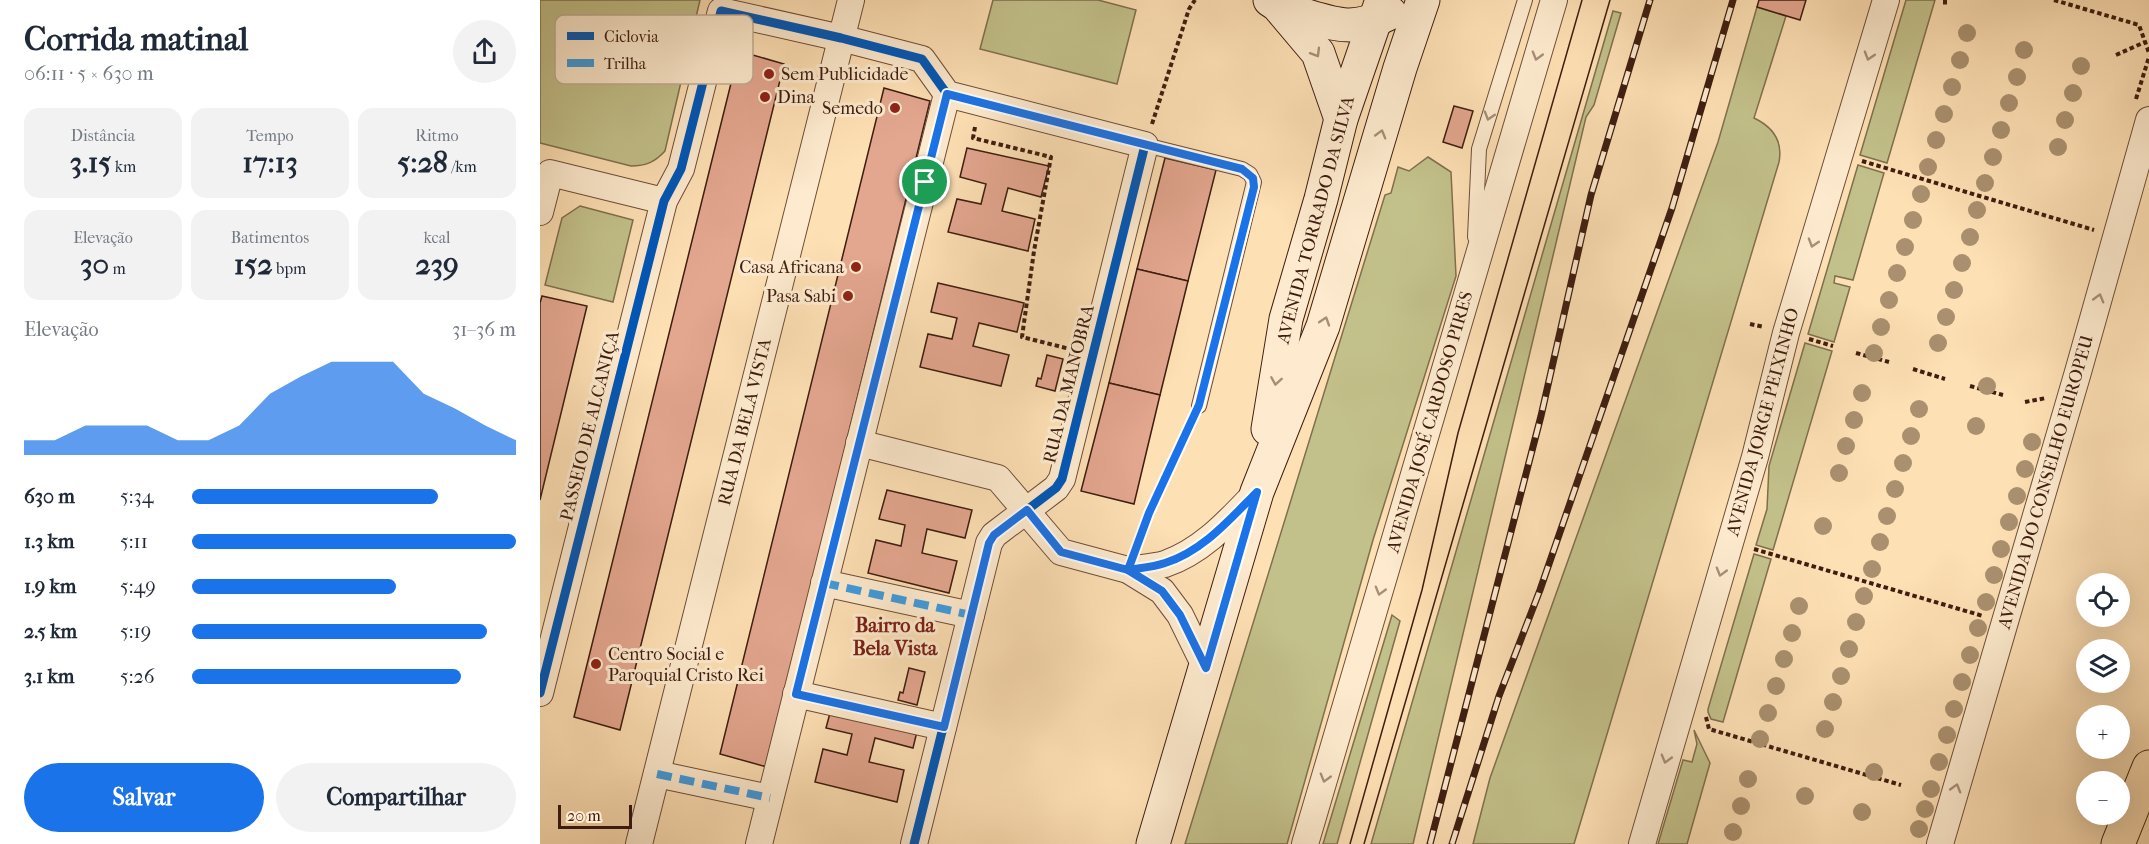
<!DOCTYPE html>
<html lang="pt">
<head>
<meta charset="utf-8">
<style>
	body { margin:0; font-family:"IM FELL French Canon",serif; background:#f2f2f3; color:#1f2937; height:100vh; display:flex; flex-direction:column; font-size:22px; white-space:nowrap }
	* { box-sizing:border-box; margin:0 }
	p { font-size:20px; color:#747a83 }
	.icon { flex:none; width:33px; height:33px; fill:none; stroke:currentColor; stroke-width:2; stroke-linecap:round; stroke-linejoin:round }
	.map { position:relative; flex:1; overflow:hidden }
	.side { display:flex; flex-direction:column; background:#fff; width:540px }
	.side>* { flex:none }
	.fabs { position:absolute; left:1536px; top:573px; display:grid; gap:12px }
	.fabs a { display:grid; place-items:center; width:54px; height:54px; border-radius:50%; background:#fff; box-shadow:0 6px 24px #0002; font-size:30px }
	.scale { position:absolute; left:18px; bottom:15px; width:74px; box-sizing:border-box; padding-left:6px; border:3px solid #3e1d10; border-top:0; font-size:16px; line-height:21px; white-space:nowrap; color:#3e1d10; -webkit-text-stroke:4px #feebcf; paint-order:stroke }
	.pin { position:absolute; display:grid; place-items:center; width:51px; height:51px; color:#fff; margin:-26px; border:3px solid #fff; border-radius:50%; box-shadow:0 2px 6px #0007 }
	.round { display:grid; place-items:center; flex:none; width:63px; height:63px; border-radius:32px; background:#f2f2f3 }
	.headline { display:flex; align-items:center; justify-content:space-between; height:102px; padding:0 24px }
	h1 { font-size:33px; font-weight:700; line-height:45px }
	.metrics { display:grid; grid-template-columns:repeat(3,1fr); gap:9px; height:102px; padding:6px 24px }
	.metrics div { display:grid; align-content:center; border-radius:15px; background:#f2f2f3; text-align:center }
	.metrics b { font-size:30px; font-weight:700 }
	.metrics small { font-size:16px; font-weight:400 }
	.metrics p { font-size:16px }
	.chart { height:168px; padding:12px 24px }
	.chart p { display:flex; justify-content:space-between }
	.chart svg { width:100%; height:108px; margin-top:6px; fill:#1a73e8; opacity:.7 }
	.button { display:flex; gap:12px; margin-top:auto; padding:12px 24px }
	.button a { flex:1; height:69px; border-radius:36px; background:#1a73e8; color:#fff; font-size:24px; font-weight:700; line-height:69px; text-align:center }
	.button a+a { background:#f2f2f3; color:#1f2937 }
	ul { padding:0 24px; list-style:none; font-size:20px }
	li { display:grid; grid-template-columns:96px 72px 1fr; align-items:center; height:45px }
	li i { height:15px; border-radius:8px; background:#1a73e8 }
	main { display:flex; flex:1; min-height:0 }
	.map>svg:first-child { display:block }
	.green { fill:#c3c18b; stroke:#806f4e; stroke-width:1.5 }
	.building { fill:#e3a68f; stroke:#3e1d10; stroke-width:1.5 }
	.lines { fill:none; stroke-linecap:round; stroke-linejoin:round }
	.lane-casing { stroke:#6e4e39; stroke-width:16 }
	.street-casing { stroke:#6e4e39; stroke-width:28 }
	.secondary-casing { stroke:#3e1d10; stroke-width:35 }
	.highway-casing { stroke:#3e1d10; stroke-width:35 }
	.path { stroke:#3e1d10; stroke-width:4; stroke-dasharray:4.5 3; stroke-linecap:butt }
	.lane { stroke:#feebcf; stroke-width:14 }
	.street { stroke:#feebcf; stroke-width:26 }
	.secondary { stroke:#feebcf; stroke-width:33 }
	.highway { stroke:#fee0b5; stroke-width:33 }
	.tram { stroke:#3e1d10; stroke-width:1.5 }
	.rail-casing { stroke:#3e1d10; stroke-width:7 }
	.rail { stroke:#feebcf; stroke-width:4.5; stroke-dasharray:14; stroke-linecap:butt }
	.quiet { stroke:#3f9bde; stroke-width:8; stroke-dasharray:15 8; stroke-linecap:butt }
	.cycleway-casing { stroke:#feebcf; stroke-width:13 }
	.cycleway { stroke:#0057b8; stroke-width:9 }
	.tree { fill:#aa906f }
	.oneway { stroke:#a88e79 }
	.route-casing { stroke:#fff; stroke-width:12 }
	.route { stroke:#1a73e8; stroke-width:8 }
	.poi-dot { fill:#8f2418; stroke:#feebcf; stroke-width:2 }
	.labels { text-anchor:middle; dominant-baseline:central; stroke-width:6; stroke-linejoin:round; paint-order:stroke }
	.poi-label { font-size:18px; fill:#3e1d10; stroke:#feebcf; text-anchor:start }
	.street-label { font-size:18px; fill:#3e1d10; stroke:#feebcf }
	.neighbourhood-label { font-size:20px; font-weight:bold; fill:#7a1f14; stroke:#feebcf }
	.key { fill:#feebcf; stroke:#c4ad96; stroke-width:1.5 }
	.key-label { font-size:16px; fill:#3e1d10 }
</style>
</head>
<body>
<main>
<section class="side">
<div class="headline"><div><h1>Corrida matinal</h1><p>06:11 · 5 × 630 m</p></div><a class="round"><svg class="icon" aria-label="share" viewBox="0 0 24 24"><path d="M12 15V3M7 8l5-5 5 5M5 13v7h14v-7"/></svg></a></div>
<div class="metrics">
<div><p>Distância</p><b>3.15<small> km</small></b></div>
<div><p>Tempo</p><b>17:13</b></div>
<div><p>Ritmo</p><b>5:28<small> /km</small></b></div>
</div>
<div class="metrics">
<div><p>Elevação</p><b>30<small> m</small></b></div>
<div><p>Batimentos</p><b>152<small> bpm</small></b></div>
<div><p>kcal</p><b>239</b></div>
</div>
<div class="chart"><p><span>Elevação</span>31–36 m</p>
<svg viewBox="0 0 160 44" preserveAspectRatio="none"><path d="M0 44V38L10 38L20 32L30 32L40 32L50 38L60 38L70 32L80 19L90 12L100 6L110 6L120 6L130 19L140 25L150 32L160 38V44z"/></svg>
</div>
<ul>
<li><b>630 m</b>5:34<i style="width:76%"></i></li>
<li><b>1.3 km</b>5:11<i style="width:100%"></i></li>
<li><b>1.9 km</b>5:49<i style="width:63%"></i></li>
<li><b>2.5 km</b>5:19<i style="width:91%"></i></li>
<li><b>3.1 km</b>5:26<i style="width:83%"></i></li>
</ul>
<div class="button"><a>Salvar</a><a>Compartilhar</a></div>
</section>
<div class="map">
<svg width="1609" height="844" viewBox="0 0 1609 844">
	<rect width="100%" height="100%" fill="#fee0b5"/>
	<filter id="stains"><feTurbulence type="fractalNoise" baseFrequency=".00333" numOctaves="4"/><feColorMatrix values="0 0 0 0 .2 0 0 0 0 .09 0 0 0 0 .02 0 0 0 .5 -.17"/></filter>
	<radialGradient id="worn" r=".72"><stop offset=".6" stop-color="#630" stop-opacity="0"/><stop offset="1" stop-color="#630" stop-opacity=".3"/></radialGradient>
	<g class="green">
		<path d="M0,0H160L125,151C115,162 106,166 91,166L0,143Z"/>
		<polygon points="453,0 558,0 596,10 577,84 440,49"/>
		<polygon points="1366,0 1395,0 1347,163 1320,155"/>
		<path d="M1217,7L1246,16L1214,118C1233,127 1243,141 1239,162L1034,844H933L950,778L1178,142Z"/>
		<polygon points="1073,11 1081,13 1054,105 1046,117 873,844 831,844"/>
		<polygon points="888,157 911,172 916,276 833,540 747,844 645,844 845,195 851,193 858,167 869,171"/>
		<polygon points="1318,165 1344,173 1313,280 1295,276 1294,283 1310,287 1294,342 1268,334"/>
		<polygon points="40,206 93,220 73,302 5,285 22,218"/>
		<polygon points="1265,343 1292,351 1233,550 1216,545 1227,509 1229,466"/>
		<polygon points="1214,554 1231,559 1183,722 1171,719 1168,712 1168,709"/>
		<polygon points="852,615 860,621 797,844 783,844"/>
		<polygon points="1154,730 1170,763 1147,844 1118,844 1143,760 1152,762 1157,744"/>
	</g>
	<g class="building">
		<polygon points="1219,0 1266,0 1260,20 1217,7"/>
		<polygon points="199,51 244,64 80,730 34,717"/>
		<polygon points="344,88 390,101 227,767 180,754"/>
		<polygon points="914,106 933,111 922,148 903,142"/>
		<polygon points="427,148 509,166 501,197 468,188 462,211 495,219 488,251 408,232 417,199 441,204 446,184 420,177"/>
		<polygon points="625,158 676,170 648,281 597,269"/>
		<polygon points="597,269 648,281 620,395 569,383"/>
		<polygon points="398,283 484,303 477,332 439,323 433,346 469,355 461,386 380,367 388,334 412,339 417,318 391,312"/>
		<polygon points="2,296 47,306 0,500 0,303"/>
		<polygon points="507,355 523,359 515,391 496,386 498,378 501,379"/>
		<polygon points="569,383 620,395 594,504 541,491"/>
		<polygon points="347,490 432,510 425,538 387,529 382,553 417,561 409,593 328,573 336,540 361,546 365,525 339,519"/>
		<polygon points="369,668 385,672 377,705 358,700 360,692 363,693"/>
		<polygon points="294,698 380,719 373,748 335,738 329,762 364,770 357,802 275,782 283,749 307,755 312,734 286,728"/>
	</g>
	<g class="lines">
		<g class="lane-casing">
			<g id="lane">
				<polyline points="605,145 702,169 710,174 714,182 659,406"/>
				<polyline points="935,237 939,149 985,0"/>
			</g>
		</g>
		<g class="street-casing">
			<g id="street">
				<polyline points="0,212 10,173 124,201"/>
				<polyline points="319,443 458,478 521,552 588,570 622,591 640,615 666,668"/>
				<path d="M588,570C600,568 614,567 625,564C663,551 690,520 717,492"/>
				<polyline points="284,583 431,615"/>
				<polyline points="0,693 124,201 141,169 181,11 301,38 382,59 407,94 605,145 522,479 516,488 454,535 449,543 374,844"/>
				<polyline points="256,694 403,727"/>
				<polyline points="117,774 230,798"/>
				<polyline points="99,844 311,0"/>
				<polyline points="219,844 407,94"/>
				<polyline points="765,844 1014,0"/>
				<polyline points="1102,844 1215,457 1246,333 1346,0"/>
				<polyline points="1400,844 1538,372 1609,120"/>
			</g>
		</g>
		<g class="secondary-casing">
			<g id="secondary">
				<path d="M730,0C741,8 752,11 764,15C799,26 816,31 850,13"/>
				<polyline points="740,8 778,53 801,119"/>
				<polyline points="728,429 746,319 781,199 801,119 842,0"/>
				<polyline points="613,844 717,492 783,326 860,68 883,0"/>
			</g>
		</g>
		<g class="highway-casing">
			<polyline id="highway" points="1578,844 1609,767"/>
		</g>
		<g class="path">
			<polyline points="1405,0 1405,5"/>
			<polyline points="1514,0 1599,25 1609,53"/>
			<polyline points="1576,55 1605,42"/>
			<polyline points="1596,99 1609,57"/>
			<polyline points="612,124 649,9 655,0"/>
			<polyline points="435,127 433,138 511,157 494,251 482,337 530,349"/>
			<polyline points="1322,161 1554,230"/>
			<polyline points="1210,324 1224,327"/>
			<polyline points="1269,339 1293,346"/>
			<polyline points="1316,353 1349,362"/>
			<polyline points="1373,369 1405,379"/>
			<polyline points="1430,386 1463,395"/>
			<polyline points="1485,402 1506,398"/>
			<polyline points="597,545 609,513 651,423"/>
			<polyline points="1214,549 1443,616"/>
			<polyline points="1166,717 1169,729 1361,785"/>
		</g>
		<use href="#lane" class="lane"/>
		<use href="#street" class="street"/>
		<use href="#secondary" class="secondary"/>
		<use href="#highway" class="highway"/>
		<g class="tram">
			<polyline points="810,844 882,590 918,433 1042,0"/>
			<polyline points="824,844 1070,0"/>
		</g>
		<g class="rail-casing">
			<g id="rail">
				<polyline points="890,844 1001,416 1051,195 1110,0"/>
				<polyline points="912,844 959,696 1000,590 1132,208 1193,0"/>
			</g>
		</g>
		<use href="#rail" class="rail"/>
		<g class="quiet">
			<polyline points="284,583 431,615"/>
			<polyline points="256,694 403,727"/>
			<polyline points="117,774 230,798"/>
		</g>
		<g class="cycleway-casing">
			<polyline id="cycleway" points="0,693 124,201 141,169 181,11 301,38 382,59 407,94 605,145 522,479 516,488 454,535 449,543 374,844"/>
		</g>
		<use href="#cycleway" class="cycleway"/>
	</g>
	<g class="tree">
		<circle cx="1427" cy="33" r="9"/>
		<circle cx="1484" cy="50" r="9"/>
		<circle cx="1420" cy="60" r="9"/>
		<circle cx="1541" cy="66" r="9"/>
		<circle cx="1477" cy="77" r="9"/>
		<circle cx="1412" cy="87" r="9"/>
		<circle cx="1533" cy="93" r="9"/>
		<circle cx="1469" cy="103" r="9"/>
		<circle cx="1404" cy="114" r="9"/>
		<circle cx="1525" cy="120" r="9"/>
		<circle cx="1461" cy="130" r="9"/>
		<circle cx="1396" cy="140" r="9"/>
		<circle cx="1518" cy="147" r="9"/>
		<circle cx="1453" cy="157" r="9"/>
		<circle cx="1388" cy="167" r="9"/>
		<circle cx="1445" cy="183" r="9"/>
		<circle cx="1381" cy="194" r="9"/>
		<circle cx="1437" cy="210" r="9"/>
		<circle cx="1373" cy="220" r="9"/>
		<circle cx="1430" cy="237" r="9"/>
		<circle cx="1365" cy="247" r="9"/>
		<circle cx="1422" cy="263" r="9"/>
		<circle cx="1357" cy="273" r="9"/>
		<circle cx="1414" cy="290" r="9"/>
		<circle cx="1349" cy="300" r="9"/>
		<circle cx="1406" cy="317" r="9"/>
		<circle cx="1341" cy="327" r="9"/>
		<circle cx="1398" cy="343" r="9"/>
		<circle cx="1334" cy="353" r="9"/>
		<circle cx="1447" cy="386" r="9"/>
		<circle cx="1322" cy="393" r="9"/>
		<circle cx="1379" cy="409" r="9"/>
		<circle cx="1314" cy="420" r="9"/>
		<circle cx="1436" cy="426" r="9"/>
		<circle cx="1371" cy="436" r="9"/>
		<circle cx="1492" cy="442" r="9"/>
		<circle cx="1306" cy="446" r="9"/>
		<circle cx="1363" cy="463" r="9"/>
		<circle cx="1485" cy="469" r="9"/>
		<circle cx="1299" cy="473" r="9"/>
		<circle cx="1355" cy="489" r="9"/>
		<circle cx="1477" cy="496" r="9"/>
		<circle cx="1347" cy="516" r="9"/>
		<circle cx="1469" cy="522" r="9"/>
		<circle cx="1283" cy="526" r="9"/>
		<circle cx="1340" cy="542" r="9"/>
		<circle cx="1461" cy="549" r="9"/>
		<circle cx="1332" cy="569" r="9"/>
		<circle cx="1454" cy="575" r="9"/>
		<circle cx="1324" cy="596" r="9"/>
		<circle cx="1446" cy="602" r="9"/>
		<circle cx="1259" cy="606" r="9"/>
		<circle cx="1316" cy="622" r="9"/>
		<circle cx="1438" cy="628" r="9"/>
		<circle cx="1252" cy="633" r="9"/>
		<circle cx="1309" cy="649" r="9"/>
		<circle cx="1430" cy="655" r="9"/>
		<circle cx="1244" cy="659" r="9"/>
		<circle cx="1301" cy="676" r="9"/>
		<circle cx="1422" cy="682" r="9"/>
		<circle cx="1236" cy="686" r="9"/>
		<circle cx="1293" cy="702" r="9"/>
		<circle cx="1414" cy="709" r="9"/>
		<circle cx="1228" cy="713" r="9"/>
		<circle cx="1285" cy="729" r="9"/>
		<circle cx="1407" cy="735" r="9"/>
		<circle cx="1220" cy="739" r="9"/>
		<circle cx="1399" cy="762" r="9"/>
		<circle cx="1334" cy="772" r="9"/>
		<circle cx="1208" cy="779" r="9"/>
		<circle cx="1391" cy="789" r="9"/>
		<circle cx="1265" cy="796" r="9"/>
		<circle cx="1201" cy="806" r="9"/>
		<circle cx="1385" cy="809" r="9"/>
		<circle cx="1322" cy="812" r="9"/>
		<circle cx="1379" cy="829" r="9"/>
		<circle cx="1193" cy="832" r="9"/>
	</g>
	<defs><path id="oneway-chevron" d="M-2-3.5L2.5 0L-2 3.5" fill="none" stroke-width="1.6" stroke-linecap="round" stroke-linejoin="round" transform="scale(1.5)"/></defs>
	<g class="oneway">
		<use href="#oneway-chevron" transform="translate(776 53) rotate(59)"/>
		<use href="#oneway-chevron" transform="translate(997 56) rotate(106)"/>
		<use href="#oneway-chevron" transform="translate(1329 56) rotate(107)"/>
		<use href="#oneway-chevron" transform="translate(949 116) rotate(107)"/>
		<use href="#oneway-chevron" transform="translate(841 134) rotate(-74)"/>
		<use href="#oneway-chevron" transform="translate(1273 243) rotate(107)"/>
		<use href="#oneway-chevron" transform="translate(1559 298) rotate(-74)"/>
		<use href="#oneway-chevron" transform="translate(785 321) rotate(-72)"/>
		<use href="#oneway-chevron" transform="translate(736 381) rotate(99)"/>
		<use href="#oneway-chevron" transform="translate(1181 572) rotate(106)"/>
		<use href="#oneway-chevron" transform="translate(840 591) rotate(106)"/>
		<use href="#oneway-chevron" transform="translate(1126 759) rotate(106)"/>
		<use href="#oneway-chevron" transform="translate(785 778) rotate(106)"/>
		<use href="#oneway-chevron" transform="translate(1416 788) rotate(-74)"/>
	</g>
	<g class="lines">
		<g class="route-casing">
			<path id="route" d="M385,182L256,694L404,727L449,543L454,535L487,510L521,552L588,570L622,591L640,615L666,668L717,492C690,519 663,551 625,563C614,567 600,568 588,570L609,513L659,405L714,187L713,178L702,169L407,94L385,182"/>
		</g>
		<use href="#route" class="route"/>
	</g>
	<g class="poi-dot">
		<circle cx="229" cy="74" r="6"/>
		<circle cx="225" cy="97" r="6"/>
		<circle cx="355" cy="108" r="6"/>
		<circle cx="316" cy="267" r="6"/>
		<circle cx="308" cy="296" r="6"/>
		<circle cx="56" cy="664" r="6"/>
	</g>
	<g class="labels">
		<g class="poi-label">
			<text x="241" y="74">Sem Publicidade</text>
			<text x="237" y="97">Dina</text>
			<text x="343" y="108" text-anchor="end">Semedo</text>
			<text x="304" y="267" text-anchor="end">Casa Africana</text>
			<text x="296" y="296" text-anchor="end">Pasa Sabi</text>
			<text x="68" y="654">Centro Social e<tspan x="68" dy="21">Paroquial Cristo Rei</tspan></text>
		</g>
		<g class="street-label">
			<text transform="translate(776 220) rotate(-75)">AVENIDA TORRADO DA SILVA</text>
			<text transform="translate(529 384) rotate(-76)">RUA DA MANOBRA</text>
			<text transform="translate(205 422) rotate(-76)">RUA DA BELA VISTA</text>
			<text transform="translate(890 422) rotate(-74)">AVENIDA JOSÉ CARDOSO PIRES</text>
			<text transform="translate(1223 422) rotate(-75)">AVENIDA JORGE PEIXINHO</text>
			<text transform="translate(50 426) rotate(-76)">PASSEIO DE ALCANIÇA</text>
			<text transform="translate(1506 482) rotate(-74)">AVENIDA DO CONSELHO EUROPEU</text>
		</g>
		<g class="neighbourhood-label">
			<text x="355" y="625">Bairro da<tspan x="355" dy="23">Bela Vista</tspan></text>
		</g>
	</g>
	<rect x="15" y="15" width="198" height="69" rx="9" class="key"/>
	<rect x="27" y="32" width="27" height="8" fill="#0057b8"/>
	<rect x="27" y="59" width="27" height="8" fill="#3f9bde"/>
	<g class="key-label">
		<text x="64" y="42">Ciclovia</text>
		<text x="64" y="69">Trilha</text>
	</g>
	<rect width="100%" height="100%" filter="url(#stains)"/>
	<rect width="100%" height="100%" fill="url(#worn)"/>
</svg>
<div class="fabs">
<a><svg class="icon" aria-label="locate" viewBox="0 0 24 24"><circle cx="12" cy="12" r="6"/><path d="M12 2v4M12 18v4M2 12h4M18 12h4"/></svg></a>
<a><svg class="icon" aria-label="layers" viewBox="0 0 24 24"><path d="M12 4l9 5-9 5-9-5zM3 14l9 5 9-5"/></svg></a>
<a>+</a>
<a>−</a>
</div>
<div class="scale">20 m</div>
<div class="pin" style="left:385px;top:182px;background:#1e9e55"><svg class="icon" aria-label="arrive" viewBox="0 0 24 24"><path d="M6 21V4h12l-3 4 3 4H6"/></svg></div>
</div>
</main>
</body>
</html>
